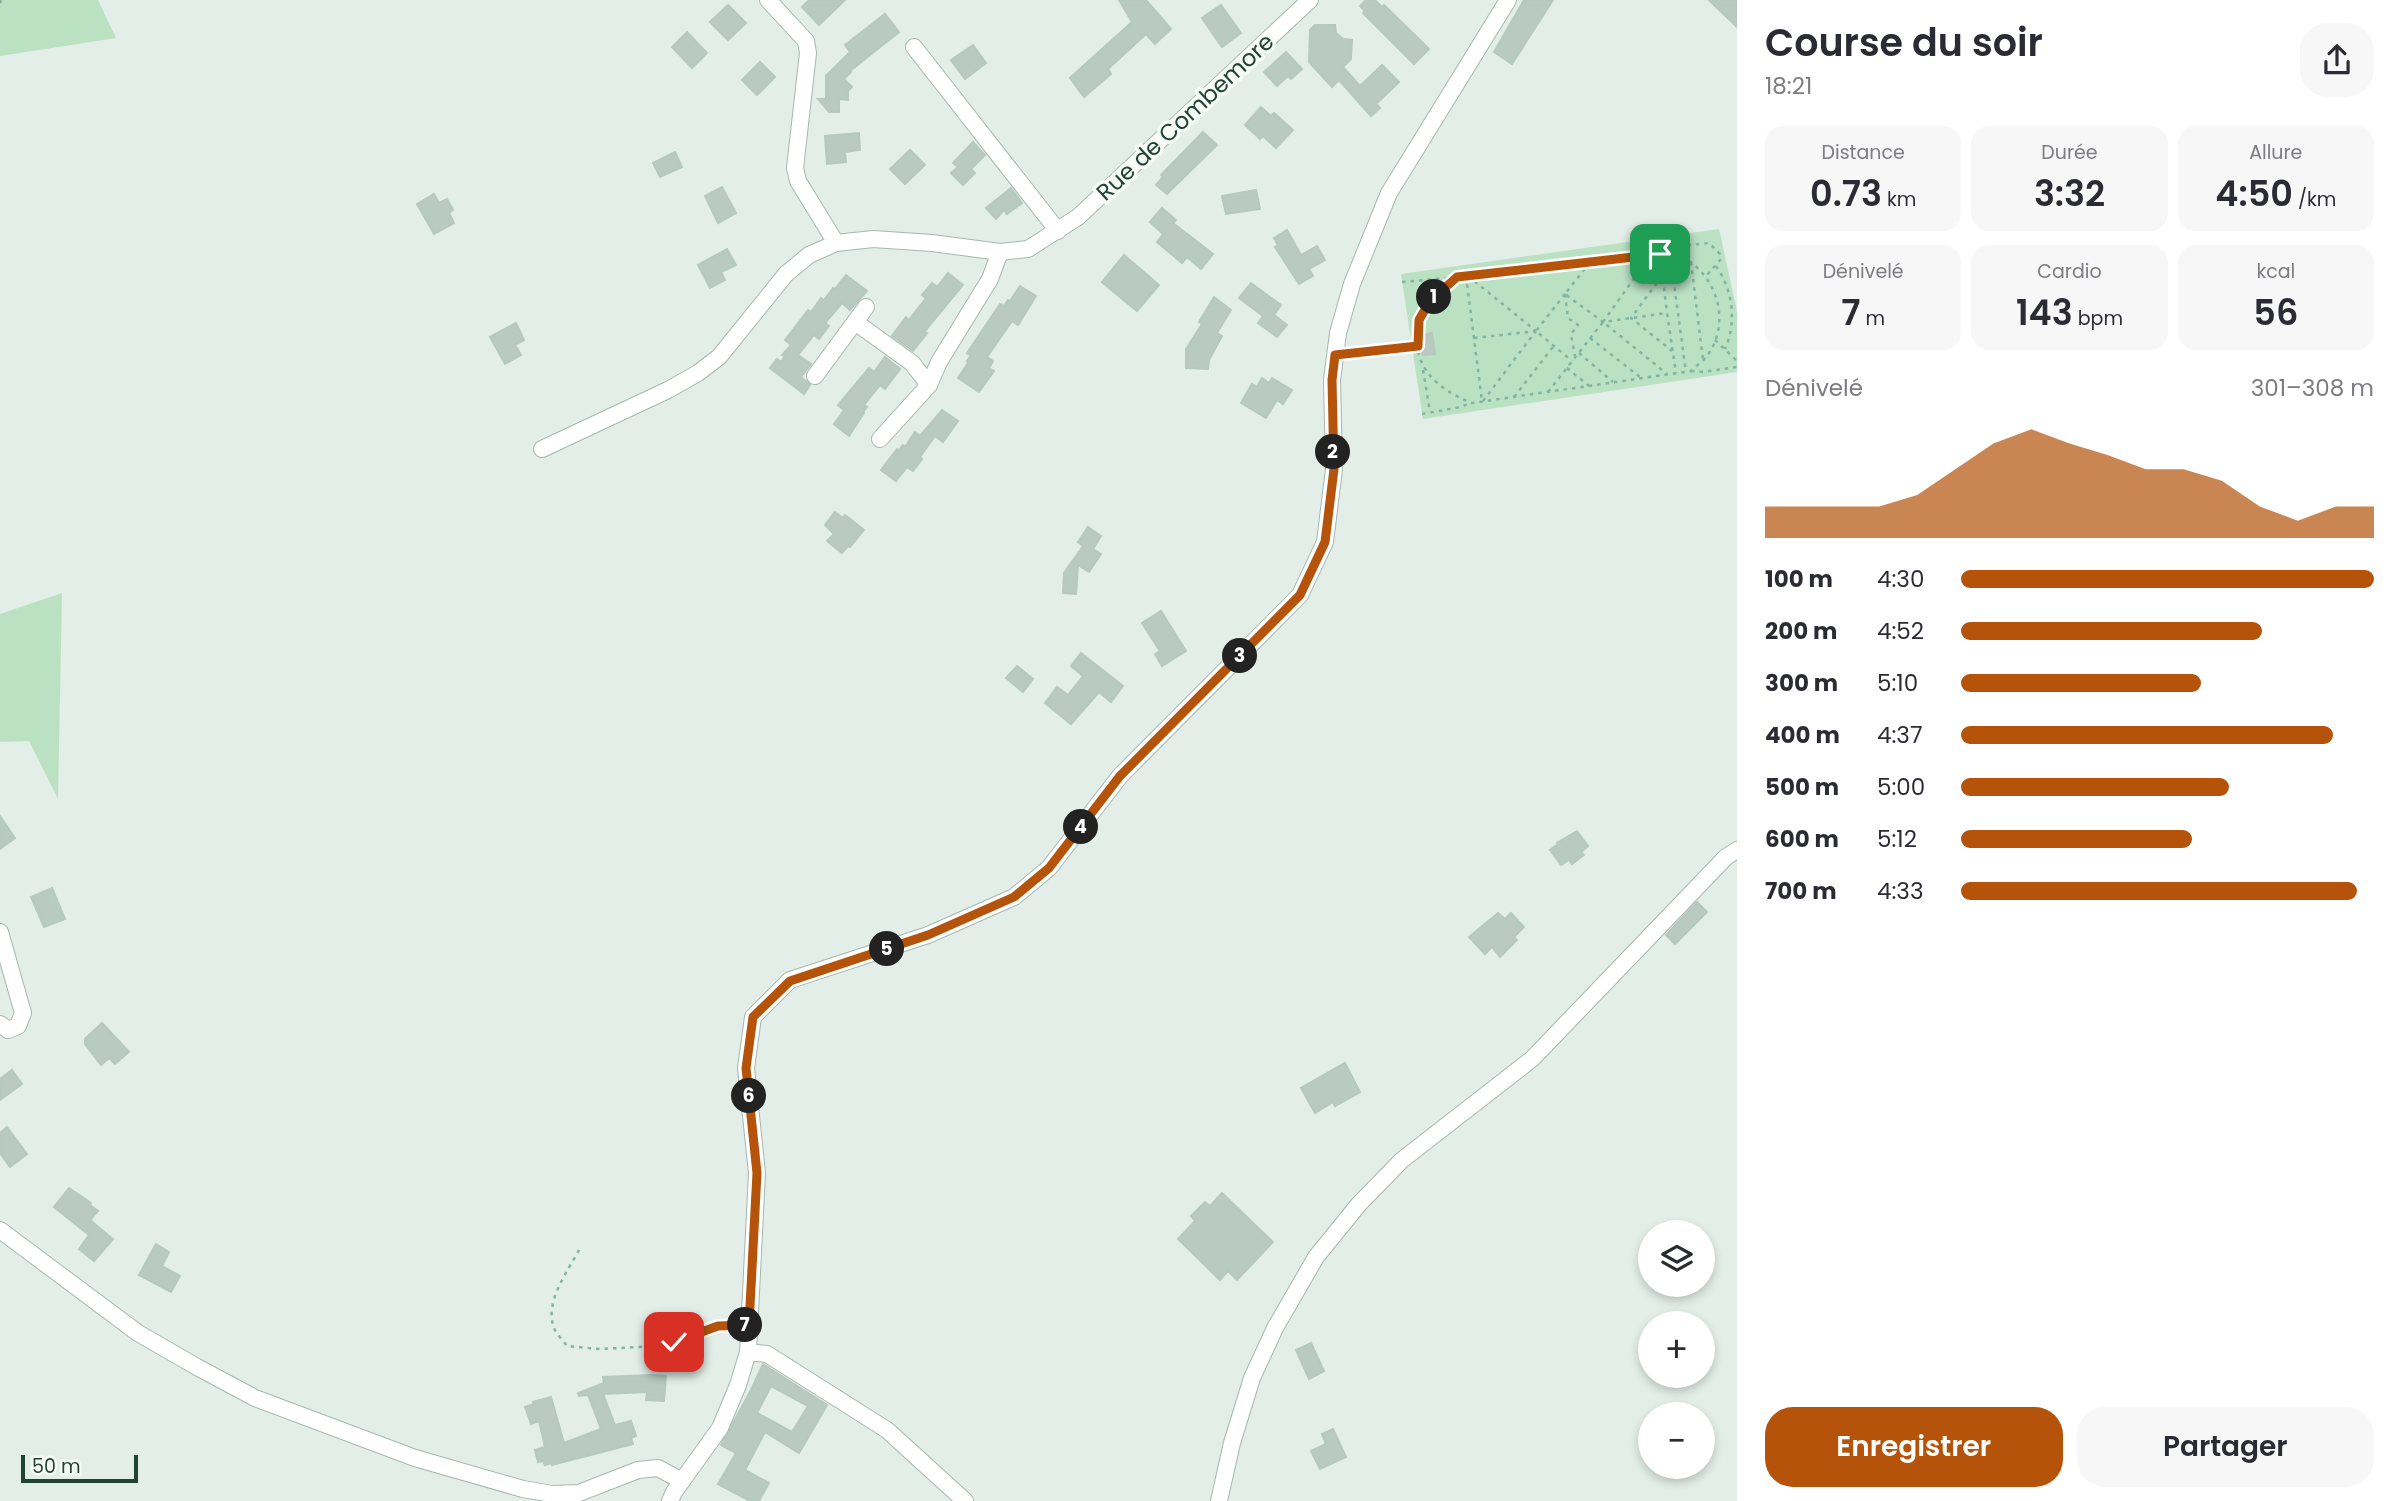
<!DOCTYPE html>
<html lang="fr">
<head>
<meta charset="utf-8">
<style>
	body { margin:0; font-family:Poppins,sans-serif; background:#f7f7f7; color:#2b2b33; height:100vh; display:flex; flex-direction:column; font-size:26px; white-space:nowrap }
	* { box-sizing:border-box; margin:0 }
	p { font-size:23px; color:#7c7c81 }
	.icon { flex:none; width:38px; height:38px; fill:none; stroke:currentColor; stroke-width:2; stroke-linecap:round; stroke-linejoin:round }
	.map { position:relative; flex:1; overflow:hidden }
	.side { display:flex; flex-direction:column; background:#fff; width:665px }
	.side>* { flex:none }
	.buttons { position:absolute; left:1638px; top:1220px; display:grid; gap:14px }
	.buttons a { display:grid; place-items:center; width:77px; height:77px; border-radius:50%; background:#fff; box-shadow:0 4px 10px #0003; font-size:35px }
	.scale { position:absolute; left:21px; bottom:18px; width:117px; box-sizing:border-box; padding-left:7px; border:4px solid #214237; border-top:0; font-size:19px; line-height:24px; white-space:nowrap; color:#214237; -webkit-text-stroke:5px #f5faf7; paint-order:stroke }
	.pin { position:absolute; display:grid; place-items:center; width:60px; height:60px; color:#fff; margin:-30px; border-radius:14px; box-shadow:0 4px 10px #0006 }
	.km { position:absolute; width:35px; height:35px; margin:-18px; border-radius:50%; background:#222; color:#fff; font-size:19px; line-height:35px; text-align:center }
	.round { display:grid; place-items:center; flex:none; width:74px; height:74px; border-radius:28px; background:#f7f7f7 }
	.headline { display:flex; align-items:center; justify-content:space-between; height:119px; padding:0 28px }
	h1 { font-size:38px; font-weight:600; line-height:52px }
	.stats { display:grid; grid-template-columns:repeat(3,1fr); gap:10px; height:119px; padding:7px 28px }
	.stats div { display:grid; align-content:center; border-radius:18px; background:#f7f7f7; text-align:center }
	.stats b { font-size:35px; font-weight:600 }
	.stats small { font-size:19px; font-weight:400 }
	.stats p { font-size:19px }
	.chart { height:196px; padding:14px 28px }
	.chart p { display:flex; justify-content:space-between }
	.chart svg { width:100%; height:126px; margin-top:7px; fill:#b45309; opacity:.7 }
	.cta { display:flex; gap:14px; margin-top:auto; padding:14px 28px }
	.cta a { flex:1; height:80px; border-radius:28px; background:#b45309; color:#fff; font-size:28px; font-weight:600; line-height:80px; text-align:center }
	.cta a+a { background:#f7f7f7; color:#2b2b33 }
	ul { padding:0 28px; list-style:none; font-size:23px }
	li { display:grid; grid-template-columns:112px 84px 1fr; align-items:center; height:52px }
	li i { height:18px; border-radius:9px; background:#b45309 }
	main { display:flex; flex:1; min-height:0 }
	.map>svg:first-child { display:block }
	.green { fill:#bbe1c3 }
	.building { fill:#b8cac2; stroke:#b5c9c0; stroke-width:2; fill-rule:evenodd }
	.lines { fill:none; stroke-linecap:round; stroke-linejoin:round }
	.minor-casing { stroke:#a5b7b0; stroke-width:18 }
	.path { stroke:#81b5a2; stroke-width:2.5; stroke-dasharray:3.5 5; stroke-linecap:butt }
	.minor { stroke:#fff; stroke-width:16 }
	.route-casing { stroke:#fff; stroke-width:14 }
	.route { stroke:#b45309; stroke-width:9 }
	.labels { text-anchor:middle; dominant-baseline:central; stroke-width:7; stroke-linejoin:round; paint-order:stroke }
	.street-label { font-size:23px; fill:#214237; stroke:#f5faf7 }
</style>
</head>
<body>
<main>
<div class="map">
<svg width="1737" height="1501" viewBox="0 0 1737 1501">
	<rect width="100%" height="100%" fill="#e3eee9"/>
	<g class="green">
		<polygon points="0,0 98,0 116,38 0,56"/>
		<polygon points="1719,229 1737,311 1737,372 1423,419 1401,274"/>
		<polygon points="62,593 58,799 29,741 0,742 0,614"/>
	</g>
	<g class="building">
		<polygon points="809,0 845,0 819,25 802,7"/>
		<polygon points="1119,0 1146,0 1171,29 1155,44 1146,34 1108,69 1111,74 1084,97 1070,78 1132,22"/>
		<polygon points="1366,0 1375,0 1382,7 1384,5 1429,49 1414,64 1363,13 1365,11 1360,6"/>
		<polygon points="1524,0 1553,0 1512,64 1494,52"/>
		<polygon points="1709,0 1737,0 1737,27"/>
		<polygon points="728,5 746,23 728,40 710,22"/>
		<polygon points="1221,5 1241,33 1222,47 1202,18"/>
		<polygon points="885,14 899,32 850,71 851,72 844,79 852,87 848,91 848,100 839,99 839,112 829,112 818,99 826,99 826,76 850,52 845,45"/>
		<polygon points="1315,25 1335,25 1336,33 1343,39 1352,40 1351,59 1343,67 1360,86 1382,65 1399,82 1376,104 1380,108 1371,116 1339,80 1332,87 1309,62 1310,30"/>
		<polygon points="687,32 707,53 692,68 672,47"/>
		<polygon points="973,45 986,63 965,79 951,60"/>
		<polygon points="1286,52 1302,69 1291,79 1288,76 1277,86 1264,72"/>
		<polygon points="760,62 775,77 757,95 742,80"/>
		<polygon points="1261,107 1271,116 1274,113 1293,130 1276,148 1263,136 1260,139 1245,125"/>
		<polygon points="1203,132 1217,145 1167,194 1156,185 1163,177 1161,175"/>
		<polygon points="859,133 860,150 845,152 846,162 827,164 825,136"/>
		<polygon points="973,142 985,155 971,169 975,173 963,185 951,173 958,167 953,163"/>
		<polygon points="910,150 925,165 905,184 890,169"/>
		<polygon points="675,152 682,167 660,177 653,163"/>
		<polygon points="722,187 736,213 718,223 705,196"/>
		<polygon points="1011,188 1022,203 1007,214 1004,210 996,219 986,208"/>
		<polygon points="1256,190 1260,209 1226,214 1222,196"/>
		<polygon points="434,194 439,203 447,199 453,210 449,213 454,223 434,234 417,204"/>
		<polygon points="1162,208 1176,220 1173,223 1213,254 1201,269 1187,257 1182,263 1157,242 1163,234 1150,222"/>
		<polygon points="1287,230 1301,255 1317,246 1325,260 1309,269 1313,276 1299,284 1275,247 1278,245 1274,238"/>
		<polygon points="727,249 736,265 721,272 725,280 710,288 698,265"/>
		<polygon points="1124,255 1159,285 1137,311 1102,282"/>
		<polygon points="948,273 963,285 924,332 927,333 913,351 892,336 906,317 909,320 926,298 922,295 932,283 937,287"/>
		<polygon points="846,275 867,291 850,310 842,303 825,323 829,326 819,339 814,335 798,355 811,364 801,377 810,385 804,394 770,368 777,359 781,362 785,356 782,355 791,345 785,340 808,310 811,312 821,298 824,300 833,288 835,289"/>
		<polygon points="1251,283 1281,305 1274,315 1287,325 1277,337 1258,323 1263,316 1239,298"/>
		<polygon points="1020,286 1036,296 1018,325 1012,321 987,357 993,361 989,368 994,371 979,392 958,378 968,363 967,361 971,355 967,353 1000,304 1004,306 1008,300 1010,301"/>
		<polygon points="1214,297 1231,310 1217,333 1222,336 1209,360 1208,369 1186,368 1186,349 1202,324 1199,322"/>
		<polygon points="516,323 524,340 515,345 521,355 505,364 490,337"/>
		<polygon points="1432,333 1435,354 1423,355 1420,335"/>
		<polygon points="885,357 900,369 885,389 880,385 864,405 867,407 863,412 864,413 849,436 834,424 844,410 838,405 869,368 874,372"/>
		<polygon points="1262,378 1269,383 1272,378 1292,390 1283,404 1277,400 1266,418 1241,403 1252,384 1257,387"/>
		<polygon points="942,410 958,421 943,442 935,436 920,457 922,459 913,471 907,467 896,481 881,470 897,449 899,450 903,445 905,447 915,432 920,436"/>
		<polygon points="835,512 843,518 845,515 864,530 850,547 848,546 842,553 827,541 834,534 825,525"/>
		<polygon points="1088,527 1101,536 1093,549 1101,554 1089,572 1078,565 1076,594 1063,593 1064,573 1083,546 1078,542"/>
		<polygon points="1161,611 1186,651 1162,666 1155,654 1160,651 1142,623"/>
		<polygon points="1081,653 1123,686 1111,702 1099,692 1071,724 1045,703 1057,687 1068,695 1083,676 1071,666"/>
		<polygon points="1017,666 1033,679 1023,692 1006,678"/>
		<polygon points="0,816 15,838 0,849"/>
		<polygon points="1577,831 1588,846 1581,852 1584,855 1572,864 1569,860 1561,865 1550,850 1558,844 1557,843"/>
		<polygon points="52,888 65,919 44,927 31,897"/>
		<polygon points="1697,902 1707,912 1675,944 1666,935"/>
		<polygon points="1498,913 1505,919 1511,913 1524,927 1514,937 1517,940 1500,957 1492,947 1485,954 1469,937"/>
		<polygon points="102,1023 129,1052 115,1064 109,1058 101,1065 85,1044 85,1039"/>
		<polygon points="1345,1063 1360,1092 1335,1106 1333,1102 1315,1113 1301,1088"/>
		<polygon points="12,1070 22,1084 0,1100 0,1079"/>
		<polygon points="7,1127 27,1154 10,1167 0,1153 0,1133"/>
		<polygon points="69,1188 91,1203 90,1205 98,1211 90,1220 113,1239 94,1261 79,1249 89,1235 54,1207"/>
		<polygon points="1222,1193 1273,1242 1237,1280 1228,1271 1220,1280 1178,1239 1195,1221 1191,1216 1205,1202 1210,1206"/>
		<polygon points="156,1244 169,1252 162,1266 180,1276 171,1292 139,1275"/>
		<polygon points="1311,1343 1324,1371 1309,1379 1296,1350"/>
		<path d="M763,1364L827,1405L799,1453L765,1432L745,1470L769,1483L759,1501H750L718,1484L736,1453L721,1445L751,1390ZM771,1386L808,1406L792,1432L757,1413Z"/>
		<polygon points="651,1375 666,1376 664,1401 646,1400 647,1392 603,1394 615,1425 631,1421 636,1436 631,1438 633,1444 552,1465 552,1463 545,1465 543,1461 538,1462 535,1450 545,1447 539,1421 531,1424 525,1407 534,1404 533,1402 551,1397 564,1443 601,1429 588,1395 579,1396 578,1393 604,1383 603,1377"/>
		<polygon points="1333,1429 1346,1457 1320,1469 1311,1451 1326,1444 1322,1434"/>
	</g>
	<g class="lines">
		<g class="minor-casing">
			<g id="minor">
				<polyline points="768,0 806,41 808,53 795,168 798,181 836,243"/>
				<polyline points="914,47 1058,231"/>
				<polyline points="855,322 912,363 929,385"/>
				<polyline points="815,376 866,307"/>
				<polyline points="880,439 929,385 939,362 990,279 1000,252"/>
				<polyline points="542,449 668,390 698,373 719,357 786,274 809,255 836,243 873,239 932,243 1000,252 1028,249 1078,217 1310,0"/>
				<polyline points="0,932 23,1013 18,1026 8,1030 0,1024"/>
				<polyline points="0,1230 138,1333 197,1367 255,1398 415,1458 523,1489 552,1494 579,1493 638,1470 658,1468 682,1481"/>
				<polyline points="748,1352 767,1354 887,1430 965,1501"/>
				<polyline points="670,1501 674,1492 720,1428 738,1385 748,1352 757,1173 746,1068 753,1017 790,980 928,935 1014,897 1049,868 1120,776 1300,595 1325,542 1334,469 1332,380 1338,333 1352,284 1389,193 1508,0"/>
				<polyline points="1219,1501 1232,1443 1252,1378 1275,1328 1316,1257 1359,1204 1402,1160 1532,1059 1726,857 1737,850"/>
			</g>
		</g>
		<g class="path">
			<polyline points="0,3 1,0"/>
			<path d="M1674,253C1714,268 1734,319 1707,356C1703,361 1696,366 1691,371L1472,403C1402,376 1401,320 1457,277Z"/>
			<polyline points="1674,253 1679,246 1709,243 1720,254 1721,259 1707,275"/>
			<polyline points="1660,254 1667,313"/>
			<polyline points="1670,254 1686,372"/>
			<polyline points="1590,262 1565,294 1603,322 1667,313 1676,373"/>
			<polyline points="1691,262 1703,360"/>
			<path d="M1716,266C1733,290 1737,322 1725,349"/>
			<polyline points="1466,276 1482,401"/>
			<polyline points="1468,276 1536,331"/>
			<polyline points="1662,276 1631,318 1672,351"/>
			<polyline points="1402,282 1457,277"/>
			<polyline points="1565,294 1536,331 1572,361"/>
			<polyline points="1565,294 1568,318 1578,325 1571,334 1575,356"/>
			<polyline points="1603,322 1650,256"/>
			<polyline points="1474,338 1536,331"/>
			<polyline points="1590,338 1640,377"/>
			<polyline points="1715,340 1737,361"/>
			<polyline points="1579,353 1613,382"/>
			<polyline points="1351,354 1418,347"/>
			<polyline points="1567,368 1589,386"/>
			<polyline points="1423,370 1430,412"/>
			<polyline points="1691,371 1703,372 1737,367"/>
			<polyline points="1548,392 1603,322 1667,374"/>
			<polyline points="1514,397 1553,347"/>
			<polyline points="1483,401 1536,331"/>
			<polyline points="1422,414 1461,407 1470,403"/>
			<path d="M579,1250C568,1271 544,1302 554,1328C556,1334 563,1340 567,1346L600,1349L659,1346L718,1326H733"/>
		</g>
		<use href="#minor" class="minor"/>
	</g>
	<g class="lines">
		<g class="route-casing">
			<polyline id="route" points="674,1342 718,1326 749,1325 757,1173 746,1068 753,1017 790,981 928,935 1014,897 1049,868 1120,776 1300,595 1325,542 1334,469 1332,380 1335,355 1418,346 1419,320 1430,301 1457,277 1660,254"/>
		</g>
		<use href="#route" class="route"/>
	</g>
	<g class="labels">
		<g class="street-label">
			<text transform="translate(1185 117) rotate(-43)">Rue de Combemore</text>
		</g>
	</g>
</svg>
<div class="buttons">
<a><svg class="icon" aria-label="layers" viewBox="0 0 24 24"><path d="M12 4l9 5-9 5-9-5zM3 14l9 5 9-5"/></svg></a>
<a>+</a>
<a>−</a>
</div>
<div class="scale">50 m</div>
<div class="pin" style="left:1660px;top:254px;background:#1e9e55"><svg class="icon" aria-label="arrive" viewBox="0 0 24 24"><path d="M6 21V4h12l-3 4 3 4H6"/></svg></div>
<div class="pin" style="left:674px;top:1342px;background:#d93025"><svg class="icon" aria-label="check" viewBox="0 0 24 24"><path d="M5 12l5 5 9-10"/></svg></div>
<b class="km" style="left:1434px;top:297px">1</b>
<b class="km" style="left:1333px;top:452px">2</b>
<b class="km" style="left:1240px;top:656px">3</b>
<b class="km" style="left:1081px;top:827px">4</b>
<b class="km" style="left:887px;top:949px">5</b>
<b class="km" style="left:749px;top:1096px">6</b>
<b class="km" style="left:745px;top:1325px">7</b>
</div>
<section class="side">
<div class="headline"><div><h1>Course du soir</h1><p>18:21</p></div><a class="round"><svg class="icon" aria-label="share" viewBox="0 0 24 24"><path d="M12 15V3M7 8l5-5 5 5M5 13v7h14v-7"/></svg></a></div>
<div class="stats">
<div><p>Distance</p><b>0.73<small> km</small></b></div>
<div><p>Durée</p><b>3:32</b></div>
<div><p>Allure</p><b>4:50<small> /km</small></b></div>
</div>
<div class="stats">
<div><p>Dénivelé</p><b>7<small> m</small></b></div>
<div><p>Cardio</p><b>143<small> bpm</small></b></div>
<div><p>kcal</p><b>56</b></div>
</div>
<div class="chart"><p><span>Dénivelé</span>301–308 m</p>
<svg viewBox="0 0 160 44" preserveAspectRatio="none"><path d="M0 44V33L10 33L20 33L30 33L40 29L50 20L60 11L70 6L80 11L90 15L100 20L110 20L120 24L130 33L140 38L150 33L160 33V44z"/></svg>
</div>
<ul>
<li><b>100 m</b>4:30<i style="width:100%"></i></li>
<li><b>200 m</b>4:52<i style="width:73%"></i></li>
<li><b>300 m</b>5:10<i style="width:58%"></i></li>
<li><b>400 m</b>4:37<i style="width:90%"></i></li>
<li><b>500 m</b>5:00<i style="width:65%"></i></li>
<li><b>600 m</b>5:12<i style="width:56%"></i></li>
<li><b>700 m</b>4:33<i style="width:96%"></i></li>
</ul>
<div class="cta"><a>Enregistrer</a><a>Partager</a></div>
</section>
</main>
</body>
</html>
